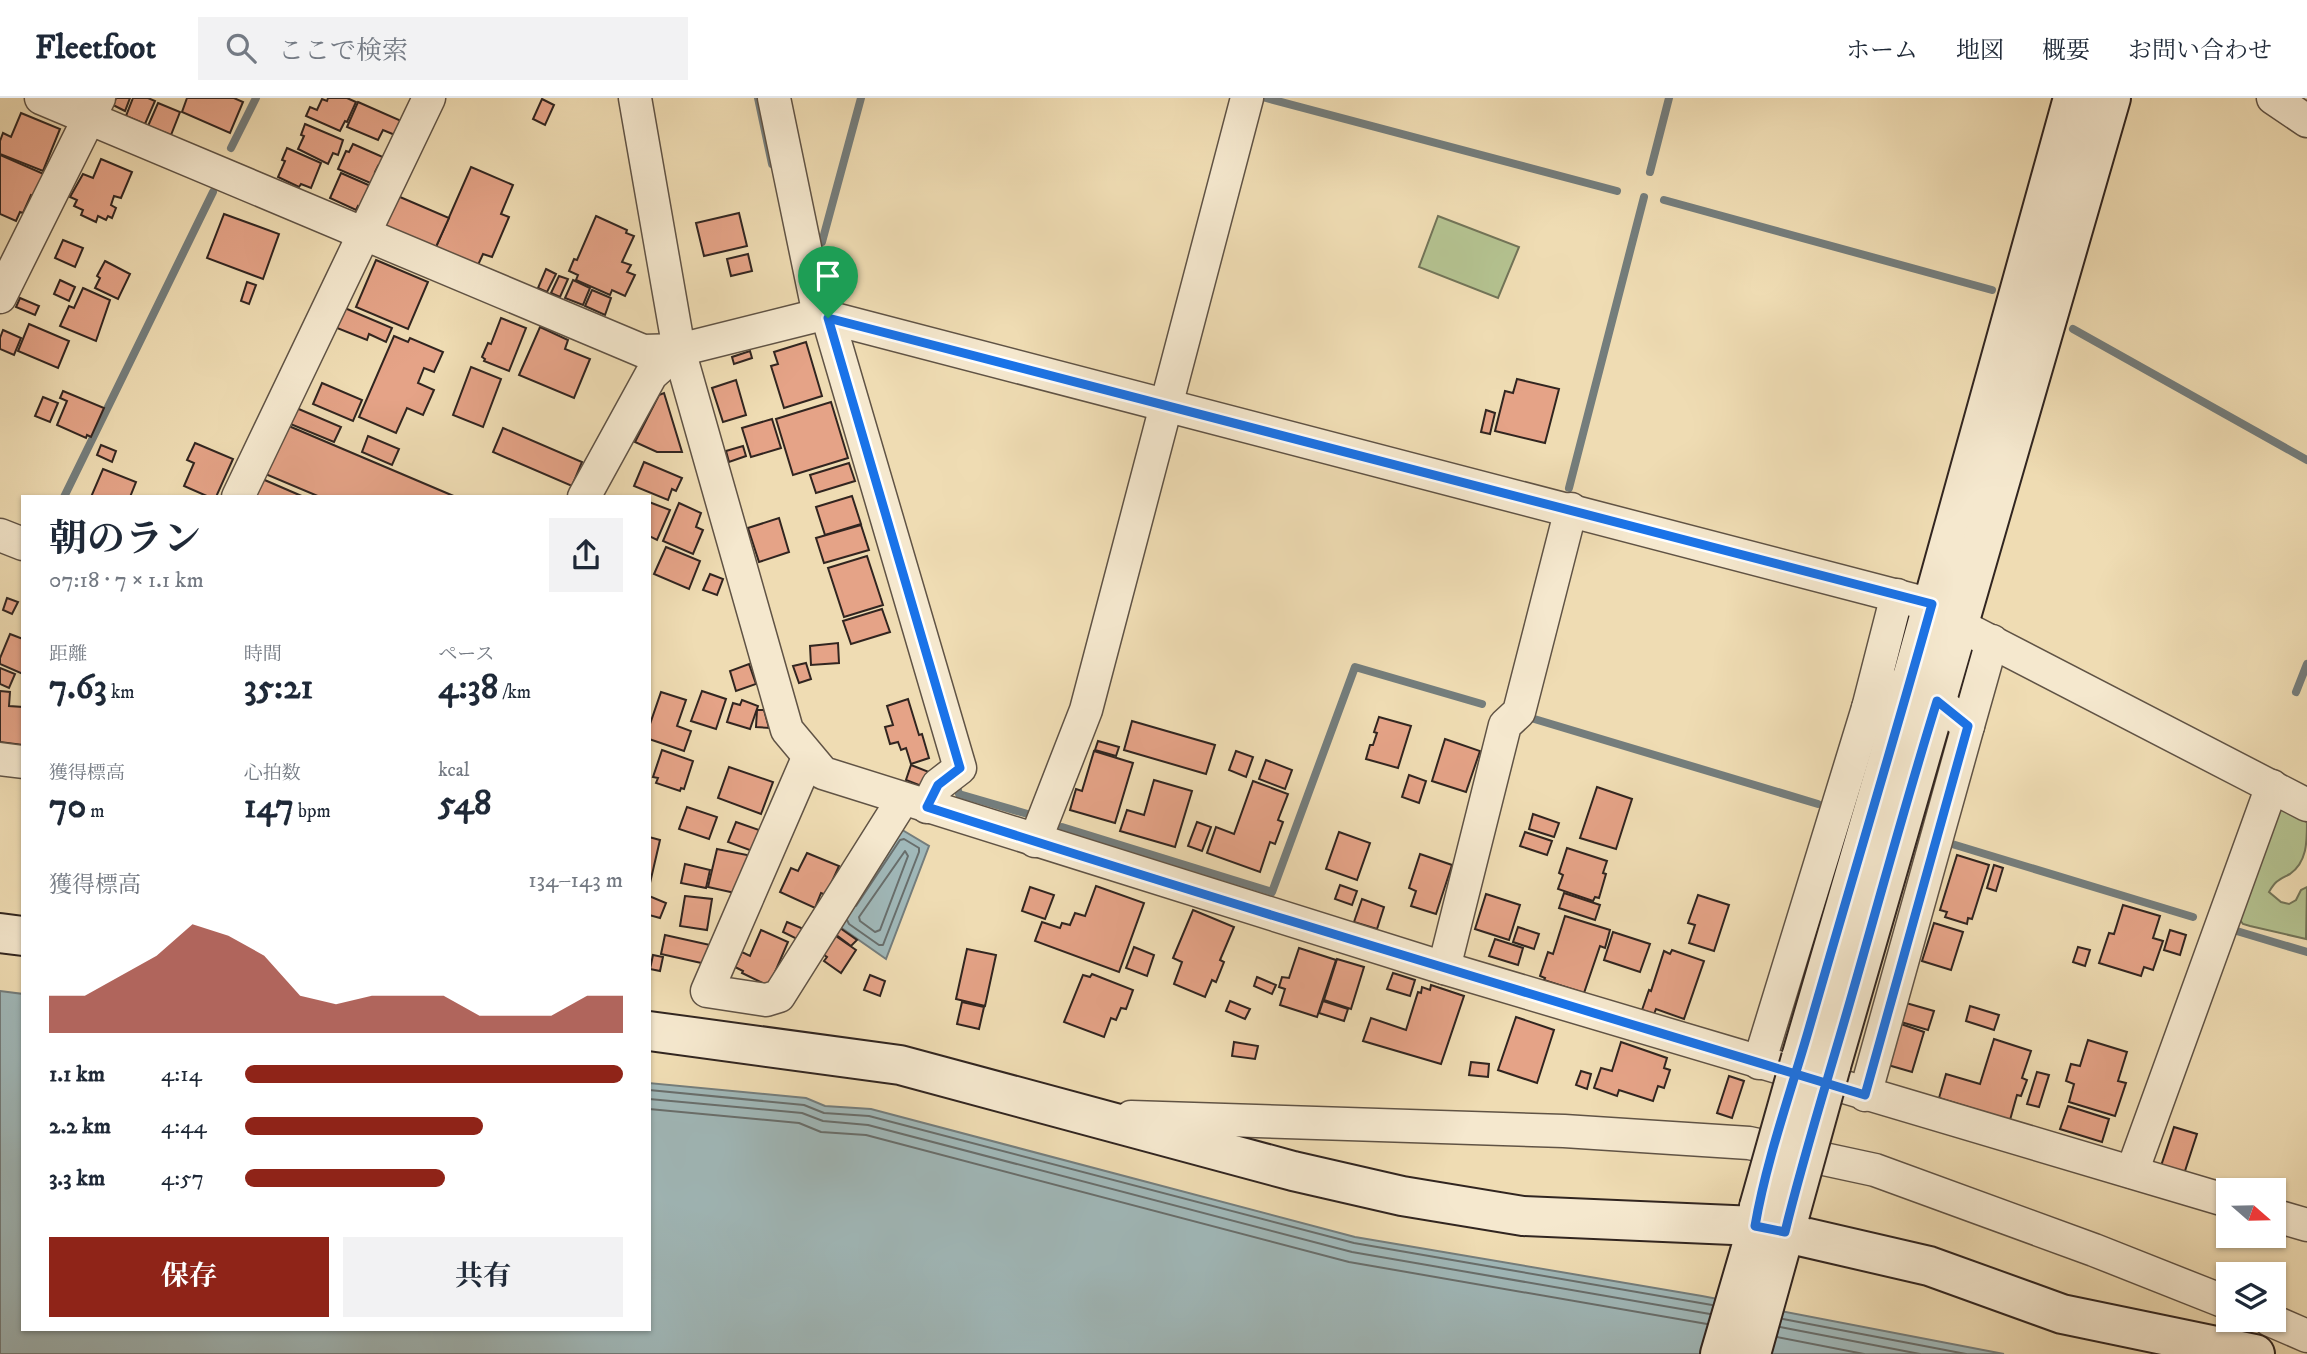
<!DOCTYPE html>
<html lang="ja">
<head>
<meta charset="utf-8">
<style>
	body { margin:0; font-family:"IM FELL DW Pica","Noto Serif JP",serif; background:#f2f2f3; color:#1f2937; height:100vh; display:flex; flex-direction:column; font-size:26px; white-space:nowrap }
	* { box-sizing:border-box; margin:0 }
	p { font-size:23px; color:#747a83 }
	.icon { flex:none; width:38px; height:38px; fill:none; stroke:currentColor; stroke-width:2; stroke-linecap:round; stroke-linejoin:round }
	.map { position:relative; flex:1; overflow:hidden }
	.panel { position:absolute; left:21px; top:397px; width:630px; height:836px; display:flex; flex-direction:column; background:#fff; border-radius:0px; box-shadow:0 2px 5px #0004 }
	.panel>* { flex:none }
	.needle { width:46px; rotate:110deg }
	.fabs { position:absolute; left:2216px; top:1080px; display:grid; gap:14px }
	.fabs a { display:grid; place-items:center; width:70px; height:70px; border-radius:0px; background:#fff; box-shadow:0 2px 5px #0004; font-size:35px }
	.pin { position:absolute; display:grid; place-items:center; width:60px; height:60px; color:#fff; margin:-72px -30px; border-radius:50% 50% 50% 0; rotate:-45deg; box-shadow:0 0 7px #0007 }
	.pin .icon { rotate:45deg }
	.round { display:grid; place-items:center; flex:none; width:74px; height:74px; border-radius:0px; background:#f2f2f3 }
	.head { display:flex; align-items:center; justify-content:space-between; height:119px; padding:0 28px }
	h1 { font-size:38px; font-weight:700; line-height:52px }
	.stats { display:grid; grid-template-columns:repeat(3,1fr); gap:10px; height:119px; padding:7px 28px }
	.stats div { display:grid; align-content:center }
	.stats b { font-size:35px; font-weight:700 }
	.stats small { font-size:19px; font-weight:400 }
	.stats p { font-size:19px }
	.chart { height:196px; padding:14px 28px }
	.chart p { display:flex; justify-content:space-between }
	.chart svg { width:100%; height:126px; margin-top:7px; fill:#8f2418; opacity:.7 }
	.action { display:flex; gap:14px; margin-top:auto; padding:14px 28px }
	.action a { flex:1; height:80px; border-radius:0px; background:#8f2418; color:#fff; font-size:28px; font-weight:700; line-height:80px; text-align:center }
	.action a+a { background:#f2f2f3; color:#1f2937 }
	ul { padding:0 28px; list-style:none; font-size:23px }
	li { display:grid; grid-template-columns:112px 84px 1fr; align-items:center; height:52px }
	li i { height:18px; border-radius:9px; background:#8f2418 }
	header { display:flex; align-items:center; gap:42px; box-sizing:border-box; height:98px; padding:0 35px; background:#fff; border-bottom:2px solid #e0e1e3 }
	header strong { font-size:33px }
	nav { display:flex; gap:38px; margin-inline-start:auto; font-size:24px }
	.search { width:490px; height:63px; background:#f2f2f3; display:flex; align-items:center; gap:18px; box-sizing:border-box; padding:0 24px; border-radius:0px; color:#747a83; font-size:26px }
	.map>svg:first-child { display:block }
	.green { fill:#b4c290; stroke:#727458; stroke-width:2 }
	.water { fill:#a0b8b9; stroke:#747d7c; stroke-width:2 }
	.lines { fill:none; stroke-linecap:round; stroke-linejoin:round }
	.shore { stroke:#686e6c; stroke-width:2 }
	.stream { stroke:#747d7c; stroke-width:8 }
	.building { fill:#e5a387; stroke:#312520; stroke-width:2 }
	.street-casing { stroke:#605345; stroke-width:35 }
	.secondary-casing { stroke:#312520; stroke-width:42 }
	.street { stroke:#f5e8ce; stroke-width:32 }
	.secondary { stroke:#f5e8ce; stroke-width:38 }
	.secondary-bridge-casing { stroke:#312520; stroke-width:42; stroke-linecap:butt }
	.secondary-bridge { stroke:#f5e8ce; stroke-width:38 }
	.route-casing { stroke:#fff; stroke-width:14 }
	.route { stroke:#1a73e8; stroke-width:9 }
</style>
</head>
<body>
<header>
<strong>Fleetfoot</strong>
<div class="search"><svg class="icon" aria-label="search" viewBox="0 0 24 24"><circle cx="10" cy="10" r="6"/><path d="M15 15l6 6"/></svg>ここで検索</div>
<nav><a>ホーム</a><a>地図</a><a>概要</a><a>お問い合わせ</a></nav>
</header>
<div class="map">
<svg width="2307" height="1256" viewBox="0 0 2307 1256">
	<rect width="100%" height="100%" fill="#efdcb3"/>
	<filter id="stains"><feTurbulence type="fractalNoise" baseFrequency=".00286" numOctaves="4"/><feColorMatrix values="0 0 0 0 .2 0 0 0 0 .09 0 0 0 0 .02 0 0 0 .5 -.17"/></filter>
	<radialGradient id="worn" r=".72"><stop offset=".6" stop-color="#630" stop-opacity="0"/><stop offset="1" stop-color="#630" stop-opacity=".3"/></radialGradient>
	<g class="green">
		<polygon points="1438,118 1519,149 1498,200 1419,169"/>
		<path d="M2281,710L2307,724C2307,744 2307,764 2290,776C2279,782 2276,782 2269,794L2281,804L2289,806L2296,802L2301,792L2307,789L2306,841L2250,828L2243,826L2237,818L2274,718Z"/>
	</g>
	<g class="water">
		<polygon points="899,730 929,748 886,861 836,826"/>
		<polygon points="0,893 23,896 23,1232 649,1232 649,985 806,1000 825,1008 871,1011 1355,1139 1702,1198 2004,1256 0,1256"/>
	</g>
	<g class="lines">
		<g class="shore">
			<polygon points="905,753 908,758 880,832 875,834 860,823 859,819"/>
			<polyline points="847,822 849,826 879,847 883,847 919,754 919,750 904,741 900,742 856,808"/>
			<polyline points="649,992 804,1007 824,1015 869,1018 1354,1145 1712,1207"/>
			<polyline points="649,1001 802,1015 823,1023 868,1027 1352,1154 1710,1216"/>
			<polyline points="649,1011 799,1025 821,1034 866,1037 1349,1164 1707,1226"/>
			<polyline points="1783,1221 1966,1256"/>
			<polyline points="1780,1229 1920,1256"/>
			<polyline points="1777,1239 1864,1256"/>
		</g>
		<g class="stream">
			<polyline points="758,0 772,66"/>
			<polyline points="1266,0 1617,93"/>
			<polyline points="231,50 256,0"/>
			<polyline points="1650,74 1669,0"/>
			<polyline points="1664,102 1992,192"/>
			<polyline points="822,144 861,0"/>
			<polyline points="2073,231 2307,362"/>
			<polyline points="1569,390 1644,99"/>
			<polyline points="64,399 213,94"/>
			<polyline points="2296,594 2307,566"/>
			<polyline points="1531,620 1818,706"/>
			<polyline points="956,686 959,696 1031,717"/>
			<polyline points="1062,729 1272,794 1355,569 1482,606"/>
			<polyline points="1952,746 2193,819"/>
			<polyline points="2230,831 2307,854"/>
		</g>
	</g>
	<g class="building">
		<polygon points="116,0 130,0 125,13 113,7"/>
		<polygon points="133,0 148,0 155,3 145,26 126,18"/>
		<polygon points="187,0 234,0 243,4 230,35 182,14"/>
		<polygon points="328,0 347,0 356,4 347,24 345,23 340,33 306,18 310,9 317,12 322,1 327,3"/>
		<polygon points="542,1 554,7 545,27 533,21"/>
		<polygon points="358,4 406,25 395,37 383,32 378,42 347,29"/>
		<polygon points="158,5 180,14 171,37 148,28"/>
		<polygon points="21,15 60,31 43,73 0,56 0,43 3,35 11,39"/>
		<polygon points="305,26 343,42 338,57 333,55 328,66 298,51 304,38 301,37"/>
		<polygon points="353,46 385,60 381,70 378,68 375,74 379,76 375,87 338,71 346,53 349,54"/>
		<polygon points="287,50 321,65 311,90 301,86 299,89 278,79 285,63 282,62"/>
		<polygon points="0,57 46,77 37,99 31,97 23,115 20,114 16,123 0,116"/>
		<polygon points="101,61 132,74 121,100 114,98 111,107 116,110 112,120 108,118 106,122 98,118 96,124 81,117 83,112 74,108 77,102 70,99 83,76 93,80"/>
		<polygon points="471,69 513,87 501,116 509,119 492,159 483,156 478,167 436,149"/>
		<polygon points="341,75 373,89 363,111 358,108 356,112 330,100"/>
		<polygon points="393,96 449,120 435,151 380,127"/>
		<polygon points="739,115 747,148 704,158 696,125"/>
		<polygon points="224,116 279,136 263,181 207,160"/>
		<polygon points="596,118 627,132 626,135 634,138 622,164 631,167 627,174 635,177 625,198 612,192 610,197 576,182 578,177 569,173 574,161 577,162"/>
		<polygon points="63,142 83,150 75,169 55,160"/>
		<polygon points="748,156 752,173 731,178 727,161"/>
		<polygon points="376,162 428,184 408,231 356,209"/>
		<polygon points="105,163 130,176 118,201 95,190 100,180 97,178"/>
		<polygon points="546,171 556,176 547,194 538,190"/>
		<polygon points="559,178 568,181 560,199 551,195"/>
		<polygon points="60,182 75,189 69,203 54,196"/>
		<polygon points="573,182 590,190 583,207 565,200"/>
		<polygon points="247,184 256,187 249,206 241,203"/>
		<polygon points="83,190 110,202 96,243 60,228 69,208 74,210"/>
		<polygon points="592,192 611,200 605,217 585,208"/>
		<polygon points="20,200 39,208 35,217 16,209"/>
		<polygon points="340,208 392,230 386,244 369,236 367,242 332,228"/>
		<polygon points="501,220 526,230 509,273 484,263 485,261 482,259 488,245 491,246"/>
		<polygon points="29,226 69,243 58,270 18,253"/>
		<polygon points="540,229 568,242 565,251 590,261 574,300 519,277"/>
		<polygon points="3,232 21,240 14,257 0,251 0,240"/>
		<polygon points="394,238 408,244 410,240 443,254 434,274 424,270 418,285 434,292 423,317 407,310 396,335 359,319"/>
		<polygon points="806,244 822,298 784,310 771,268 778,266 774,254"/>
		<polygon points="750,253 752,260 734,266 732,259"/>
		<polygon points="471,269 501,281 483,329 453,317"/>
		<polygon points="1517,281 1559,291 1545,345 1495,333 1505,293 1513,295"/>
		<polygon points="736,282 746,317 723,324 712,290"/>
		<polygon points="322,285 362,302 353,323 313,306"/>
		<polygon points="63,293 104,310 91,339 87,337 86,340 57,327 67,303 60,300"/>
		<polygon points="664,295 682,354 657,354 635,344 659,297"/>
		<polygon points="43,299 58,305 50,324 35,318"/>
		<polygon points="831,304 848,360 793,377 776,321"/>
		<polygon points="294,309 341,329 334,344 288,325"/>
		<polygon points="1486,312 1495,315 1490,336 1481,334"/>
		<polygon points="772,321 781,350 751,359 742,330"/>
		<polygon points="284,326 456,399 320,399 263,375"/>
		<polygon points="503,330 582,364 572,388 493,354"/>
		<polygon points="368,338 399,351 392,367 362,354"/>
		<polygon points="195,345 233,361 216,399 209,399 184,388 194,365 187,362"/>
		<polygon points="101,347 116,353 112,364 97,357"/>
		<polygon points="743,348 746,358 729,364 726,353"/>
		<polygon points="644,364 682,380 676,393 672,391 668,402 634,388"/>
		<polygon points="849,365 855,383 816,395 810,377"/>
		<polygon points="103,371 136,384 130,399 91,399"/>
		<polygon points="260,380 304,399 252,399"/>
		<polygon points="852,398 861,426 825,437 816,409"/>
		<polygon points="649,404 670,412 657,442 649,438"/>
		<polygon points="679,405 701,415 696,429 703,432 693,456 663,443"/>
		<polygon points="779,420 789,454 759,464 748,430"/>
		<polygon points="861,427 869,452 824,465 816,440"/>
		<polygon points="666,449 700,463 689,491 654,476"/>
		<polygon points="867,458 883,507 844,519 828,470"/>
		<polygon points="710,476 723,481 717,497 703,492"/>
		<polygon points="7,500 18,504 12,516 3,512"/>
		<polygon points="882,511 890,534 851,546 843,523"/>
		<polygon points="10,536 23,541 23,576 0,566 0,560"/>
		<polygon points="838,545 839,565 811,567 810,548"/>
		<polygon points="806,565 811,581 799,585 793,568"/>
		<polygon points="749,566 756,586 736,593 730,573"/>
		<polygon points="0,570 15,576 9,590 0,586"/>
		<polygon points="0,593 10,594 9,608 23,609 23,647 0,644"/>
		<polygon points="702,593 726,601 716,631 691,623"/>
		<polygon points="661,594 686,602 677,628 691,633 684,653 649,641 649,629"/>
		<polygon points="908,601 919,637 922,636 929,660 911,666 906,650 901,652 898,644 890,646 885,629 893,627 887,608"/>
		<polygon points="742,602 758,608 750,631 727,624 733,605 740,607"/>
		<polygon points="757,612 764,612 769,630 756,629"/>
		<polygon points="1379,619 1411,628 1398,670 1366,661 1370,647 1373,647 1377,635 1374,634"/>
		<polygon points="1132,623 1215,647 1206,676 1124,652"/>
		<polygon points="1445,641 1480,653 1466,694 1432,683"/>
		<polygon points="1098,643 1119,649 1116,658 1095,652"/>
		<polygon points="662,652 693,663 684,691 681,690 680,693 656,685 658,680 653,679"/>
		<polygon points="1094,653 1133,665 1115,725 1070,712 1076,691 1082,693"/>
		<polygon points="1236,653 1253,659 1246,679 1229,672"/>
		<polygon points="1266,662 1292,672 1285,691 1259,681"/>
		<polygon points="911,667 929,674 924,689 906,682"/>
		<polygon points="729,669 773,684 761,716 718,700"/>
		<polygon points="1409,677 1426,683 1419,705 1402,699"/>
		<polygon points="1154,682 1192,693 1175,749 1120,733 1127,712 1144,717"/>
		<polygon points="1253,683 1288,696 1278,722 1283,724 1275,746 1270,744 1260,774 1207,755 1216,729 1234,736"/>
		<polygon points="1597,689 1632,701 1616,751 1580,740"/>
		<polygon points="687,709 717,719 709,741 679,731"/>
		<polygon points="1533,716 1559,725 1554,739 1529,731"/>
		<polygon points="736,724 762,733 755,754 728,744"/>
		<polygon points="1197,724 1211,729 1202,753 1188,748"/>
		<polygon points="1339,734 1370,745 1357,782 1326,771"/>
		<polygon points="1525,734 1552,743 1547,757 1520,748"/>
		<polygon points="649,739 660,742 650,785 649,785"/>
		<polygon points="1567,750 1607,763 1603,775 1606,776 1599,800 1595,799 1593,803 1558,791 1563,777 1559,775"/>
		<polygon points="717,751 752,758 744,797 708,789"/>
		<polygon points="807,755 839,768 826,797 821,795 815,810 780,794 791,770 798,773"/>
		<polygon points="1420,756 1452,767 1436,816 1411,808 1416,793 1409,790"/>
		<polygon points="1957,757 1989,767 1972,821 1968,820 1967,826 1945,819 1947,814 1940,812"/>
		<polygon points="685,766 710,772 706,790 681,785"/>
		<polygon points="1994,767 2003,770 1996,793 1987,790"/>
		<polygon points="1340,787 1357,793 1352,807 1335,801"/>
		<polygon points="1096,788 1144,805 1119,874 1035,843 1042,824 1060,830 1062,825 1070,827 1075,815 1085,818"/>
		<polygon points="1030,789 1054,797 1045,821 1022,813"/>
		<polygon points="1564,795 1600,807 1595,822 1559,810"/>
		<polygon points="1486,796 1520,807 1509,842 1475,831"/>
		<polygon points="1698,797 1729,807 1714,853 1689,845 1695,827 1688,825"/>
		<polygon points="649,798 666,805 660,820 649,817"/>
		<polygon points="685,798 712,801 707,832 680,828"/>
		<polygon points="1362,801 1384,809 1377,831 1354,824"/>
		<polygon points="2123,807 2160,818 2153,840 2163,843 2153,872 2144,869 2141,878 2099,865 2109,835 2114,836"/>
		<polygon points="1193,812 1234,829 1220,862 1224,864 1216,884 1212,882 1205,899 1174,886 1182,864 1173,860"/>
		<polygon points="1565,818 1610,832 1605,850 1600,848 1584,895 1544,882 1545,880 1540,878 1548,854 1553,856"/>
		<polygon points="787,824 806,832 801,843 783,834"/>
		<polygon points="1934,825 1963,834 1951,872 1922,863"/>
		<polygon points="1518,829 1539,836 1534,851 1513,844"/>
		<polygon points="840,830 857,842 851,848 835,836"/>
		<polygon points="761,832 788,844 769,888 742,875 743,873 735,869 742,854 750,858"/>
		<polygon points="2170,832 2186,837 2180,857 2164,852"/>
		<polygon points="830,834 856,852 841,875 824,863 827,859 817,852"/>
		<polygon points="1613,834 1650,846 1640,874 1604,862"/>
		<polygon points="665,837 710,847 706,866 661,856"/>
		<polygon points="1495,841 1523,850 1518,867 1489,858"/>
		<polygon points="1134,849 1154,857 1147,878 1126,870"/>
		<polygon points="2078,849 2090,852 2085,868 2073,864"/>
		<polygon points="1299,850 1336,862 1317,919 1280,907 1285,891 1279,889 1282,879 1289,880"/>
		<polygon points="967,851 996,857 985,908 956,901"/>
		<polygon points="1672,852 1704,863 1684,921 1656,911 1654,916 1642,912 1649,892 1651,893 1664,853 1670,856"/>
		<polygon points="653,857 663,859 660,873 650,871"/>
		<polygon points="1337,861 1364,869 1351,911 1324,902"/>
		<polygon points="1393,875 1415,882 1410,898 1387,891"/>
		<polygon points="1092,876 1133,892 1126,911 1121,910 1116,922 1111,920 1104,939 1064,924 1083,877 1090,879"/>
		<polygon points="870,877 885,883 880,898 864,892"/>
		<polygon points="1257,879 1276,887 1272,896 1254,888"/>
		<polygon points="1431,887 1464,898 1441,966 1363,943 1371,920 1406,932 1418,894 1421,895 1422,889 1430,892"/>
		<polygon points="1230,903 1250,911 1245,921 1226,913"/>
		<polygon points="1323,903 1348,911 1344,923 1319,915"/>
		<polygon points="962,904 984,909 979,931 957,926"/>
		<polygon points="1906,905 1934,913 1928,932 1901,924"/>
		<polygon points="1970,908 1999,917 1994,932 1966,923"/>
		<polygon points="1516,919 1554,932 1537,985 1498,972"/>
		<polygon points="1901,926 1924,934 1912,974 1888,967"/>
		<polygon points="1994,941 2031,953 2022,980 2027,982 2021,998 2017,997 2010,1022 1939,1000 1946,976 1980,986"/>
		<polygon points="2088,942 2127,954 2118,983 2126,985 2115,1018 2069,1004 2074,986 2066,983 2071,966 2080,968"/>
		<polygon points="1234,944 1258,948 1255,961 1232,958"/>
		<polygon points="1621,944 1667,960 1664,970 1670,972 1664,990 1658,988 1653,1003 1619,992 1617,998 1594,990 1601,970 1612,973"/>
		<polygon points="1471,964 1489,966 1488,979 1469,977"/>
		<polygon points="1581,973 1591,976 1587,991 1576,987"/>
		<polygon points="2037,974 2049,977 2039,1009 2027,1006"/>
		<polygon points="1729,978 1744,983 1732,1020 1717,1015"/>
		<polygon points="2068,1008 2109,1021 2102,1044 2060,1031"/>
		<polygon points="2174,1029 2197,1036 2184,1076 2161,1068"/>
	</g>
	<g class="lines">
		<g class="street-casing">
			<g id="street">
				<polyline points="41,0 643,253 679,252 819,217 1932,507"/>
				<polyline points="635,0 679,252 787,632 823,675 1444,870 2228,1103"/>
				<polyline points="774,0 819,217"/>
				<polyline points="2273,0 2307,23"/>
				<polyline points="0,199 99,0"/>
				<polyline points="828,220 960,670 938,687 927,709"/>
				<polyline points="238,399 429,0"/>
				<polyline points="584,399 651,277 679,252"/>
				<polyline points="0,437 23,446"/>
				<polyline points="1959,527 2307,707"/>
				<polyline points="1868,610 1897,497"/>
				<polyline points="1968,628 1992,543"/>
				<polyline points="808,660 707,893 766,902 779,898 903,701"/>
				<polyline points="0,661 23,664"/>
				<polyline points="1035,743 1086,612 1247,0"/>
				<polyline points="1444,870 1505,627 1519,614 1571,411"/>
				<polyline points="1759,965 1868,610 1912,580"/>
				<polyline points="1865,997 1968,628 1937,603"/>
				<polyline points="1131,1019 1564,1033 1749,1045 1875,1072 2094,1152 2228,1205"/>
				<polyline points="2132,1074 2272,688"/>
				<polyline points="2273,1117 2307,1127"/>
				<polyline points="2270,1222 2307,1238"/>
			</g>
		</g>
		<g class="secondary-casing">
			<g id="secondary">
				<polyline points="0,835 23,838"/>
				<polyline points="649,933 900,967 1293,1073 1402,1098 1523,1118 1756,1128 1929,1168 2062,1216 2255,1256"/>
				<polyline points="1801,960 1912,580 2073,0"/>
				<polyline points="1831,968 2111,0"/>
				<polyline points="1720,1256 1751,1150 1759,1109"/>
				<polyline points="1751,1256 1790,1116"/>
			</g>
		</g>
		<use href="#street" class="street"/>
		<use href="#secondary" class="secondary"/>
		<g class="secondary-bridge-casing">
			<g id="secondary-bridge">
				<polyline points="1759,1109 1801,960"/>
				<polyline points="1790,1116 1831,968"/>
			</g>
		</g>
		<use href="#secondary-bridge" class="secondary-bridge"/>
	</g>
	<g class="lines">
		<g class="route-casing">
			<path id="route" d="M828,220L1932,506C1892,649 1849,791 1808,934C1790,996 1766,1064 1755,1128L1785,1134C1803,1060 1826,987 1847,914C1877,810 1905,706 1937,603L1968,628L1865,997C1552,902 1238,809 927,709L938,687L960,670L828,220"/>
		</g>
		<use href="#route" class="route"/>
	</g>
	<rect width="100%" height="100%" filter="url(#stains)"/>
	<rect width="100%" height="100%" fill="url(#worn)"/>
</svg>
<div class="fabs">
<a><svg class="needle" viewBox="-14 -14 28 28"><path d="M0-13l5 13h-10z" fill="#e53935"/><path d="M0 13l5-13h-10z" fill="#747a83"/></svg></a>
<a><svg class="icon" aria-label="layers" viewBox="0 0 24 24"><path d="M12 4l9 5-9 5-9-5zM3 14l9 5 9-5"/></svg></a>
</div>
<div class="pin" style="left:828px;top:220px;background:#1e9e55"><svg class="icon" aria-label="arrive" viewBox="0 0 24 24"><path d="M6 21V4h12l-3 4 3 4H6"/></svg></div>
<section class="panel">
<div class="head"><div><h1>朝のラン</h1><p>07:18 · 7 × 1.1 km</p></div><a class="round"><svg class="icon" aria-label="share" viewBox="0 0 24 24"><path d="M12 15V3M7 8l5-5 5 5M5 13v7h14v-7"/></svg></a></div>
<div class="stats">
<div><p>距離</p><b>7.63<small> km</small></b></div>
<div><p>時間</p><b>35:21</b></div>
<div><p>ペース</p><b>4:38<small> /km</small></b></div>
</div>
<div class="stats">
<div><p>獲得標高</p><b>70<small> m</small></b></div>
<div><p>心拍数</p><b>147<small> bpm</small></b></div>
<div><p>kcal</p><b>548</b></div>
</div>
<div class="chart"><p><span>獲得標高</span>134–143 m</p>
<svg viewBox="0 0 160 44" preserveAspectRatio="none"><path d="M0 44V31L10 31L20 24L30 17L40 6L50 10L60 17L70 31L80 34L90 31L100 31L110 31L120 38L130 38L140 38L150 31L160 31V44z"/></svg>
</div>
<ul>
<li><b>1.1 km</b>4:14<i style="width:100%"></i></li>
<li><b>2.2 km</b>4:44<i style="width:63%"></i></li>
<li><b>3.3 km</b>4:57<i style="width:53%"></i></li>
</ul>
<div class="action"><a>保存</a><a>共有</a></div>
</section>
</div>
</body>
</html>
